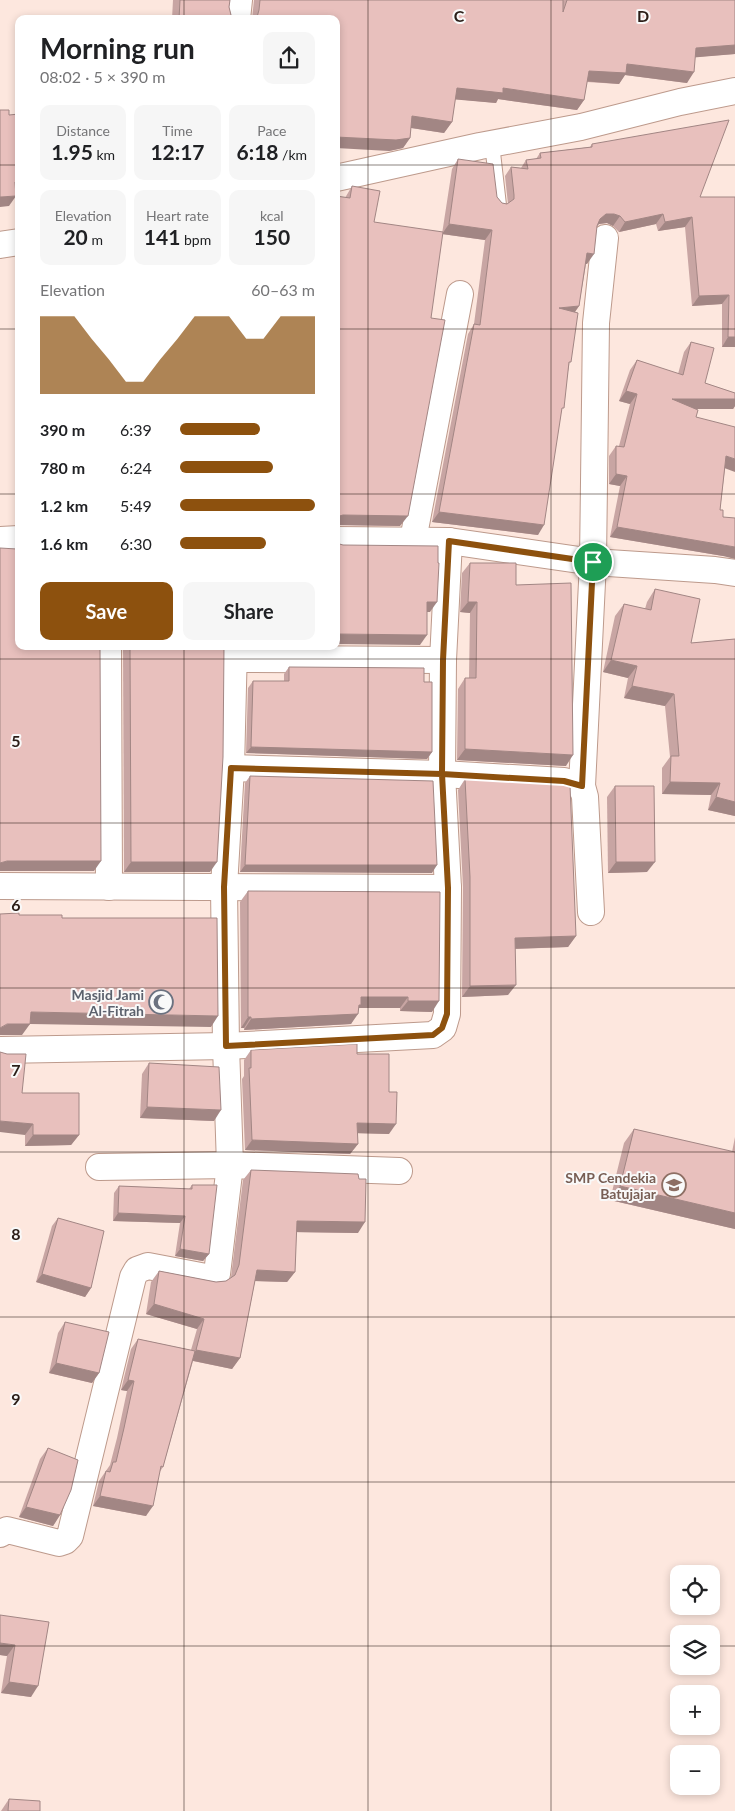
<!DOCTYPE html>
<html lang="en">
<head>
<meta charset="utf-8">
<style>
	body { margin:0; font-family:Lato,sans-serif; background:#f6f6f6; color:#202124; height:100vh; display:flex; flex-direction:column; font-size:19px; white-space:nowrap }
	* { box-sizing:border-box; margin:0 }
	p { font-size:16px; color:#757577 }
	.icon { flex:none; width:28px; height:28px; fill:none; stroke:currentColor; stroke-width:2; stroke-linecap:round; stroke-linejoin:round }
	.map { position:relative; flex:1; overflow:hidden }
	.drawer { position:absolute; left:15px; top:15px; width:325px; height:635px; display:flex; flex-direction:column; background:#fff; border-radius:10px; box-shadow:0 2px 8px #0003 }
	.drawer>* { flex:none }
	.buttons { position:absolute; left:670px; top:1565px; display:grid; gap:10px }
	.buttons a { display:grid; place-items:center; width:50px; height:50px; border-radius:10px; background:#fff; box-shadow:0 2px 8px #0003; font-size:25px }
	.pin { position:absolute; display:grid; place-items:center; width:42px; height:42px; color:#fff; margin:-21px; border:2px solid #fff; border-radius:50%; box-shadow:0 1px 5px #0007 }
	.round { display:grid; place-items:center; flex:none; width:52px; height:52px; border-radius:10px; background:#f6f6f6 }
	.summary { display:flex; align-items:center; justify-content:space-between; height:85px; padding:0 25px }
	h1 { font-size:28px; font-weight:700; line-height:38px }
	.figures { display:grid; grid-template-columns:repeat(3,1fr); gap:8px; height:85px; padding:5px 25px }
	.figures div { display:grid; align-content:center; border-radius:10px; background:#f6f6f6; text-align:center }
	.figures b { font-size:21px; font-weight:700 }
	.figures small { font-size:14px; font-weight:400 }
	.figures p { font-size:14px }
	.chart { height:140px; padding:10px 25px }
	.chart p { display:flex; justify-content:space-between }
	.chart svg { width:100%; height:90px; margin-top:5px; fill:#8d510e; opacity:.7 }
	.cta { display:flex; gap:10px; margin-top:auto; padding:10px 25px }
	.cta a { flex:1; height:58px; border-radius:10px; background:#8d510e; color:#fff; font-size:20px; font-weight:700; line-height:58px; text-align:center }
	.cta a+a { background:#f6f6f6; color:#202124 }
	ul { padding:0 25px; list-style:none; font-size:16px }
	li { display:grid; grid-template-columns:80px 60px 1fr; align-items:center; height:38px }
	li i { height:12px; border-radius:6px; background:#8d510e }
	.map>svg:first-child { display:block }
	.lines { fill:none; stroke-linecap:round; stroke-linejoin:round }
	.service-casing { stroke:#bd9a8c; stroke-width:16 }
	.minor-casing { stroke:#bd9a8c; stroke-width:28 }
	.service { stroke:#fff; stroke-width:14 }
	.minor { stroke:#fff; stroke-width:26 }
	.wall { fill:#c8a5a3 }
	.shaded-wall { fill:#a28684 }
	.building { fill:#e8c0bd; stroke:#a28684 }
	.route-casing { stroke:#fff; stroke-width:10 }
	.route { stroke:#8d510e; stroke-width:6 }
	.grid { fill:none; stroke:#2b1e18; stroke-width:1; stroke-opacity:0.55 }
	.labels { text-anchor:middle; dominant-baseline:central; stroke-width:4; stroke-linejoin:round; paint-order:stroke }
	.worship-label { font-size:14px; font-weight:bold; fill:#5b616d; stroke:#f9f9f9; text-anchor:end }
	.education-label { font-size:14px; font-weight:bold; fill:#785e54; stroke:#f9f9f9; text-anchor:end }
	.grid-label { font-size:16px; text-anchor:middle; font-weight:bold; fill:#2b1e18; stroke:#f9f9f9; stroke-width:4; stroke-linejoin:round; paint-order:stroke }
</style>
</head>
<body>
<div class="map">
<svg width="735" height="1811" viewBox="0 0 735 1811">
	<rect width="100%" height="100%" fill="#fde7de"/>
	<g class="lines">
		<g class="service-casing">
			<polyline id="service" points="492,144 499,205"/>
		</g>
		<g class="minor-casing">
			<g id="minor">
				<polyline points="237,19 239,0"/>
				<polyline points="336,178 480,146 581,127 680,102 735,91"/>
				<polyline points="0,245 19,242"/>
				<polyline points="0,540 19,539"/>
				<polyline points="336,540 449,541 593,562 715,570 735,573"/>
				<polyline points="413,540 460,294"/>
				<polyline points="108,646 109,887"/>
				<polyline points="234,659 443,660"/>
				<polyline points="231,768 442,774 564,781 582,786"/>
				<polyline points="0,886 448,888"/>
				<polyline points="591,912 585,797 582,786 593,562 596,323 605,238"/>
				<polyline points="0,1050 226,1046 433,1035 443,1028 447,1014 448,888 442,774 443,660 449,541"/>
				<polyline points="99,1167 230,1165 399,1171"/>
				<polyline points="0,1534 7,1530 59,1543 65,1541 70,1536 133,1277 137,1270 148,1266 211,1278 215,1277 217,1274 230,1165 226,1046 224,887 231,768 234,646"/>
			</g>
		</g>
		<use href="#service" class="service"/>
		<use href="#minor" class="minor"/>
	</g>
	<g class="wall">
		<polygon points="173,0 230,0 229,7 231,15 234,19 172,19"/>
		<polygon points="254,0 735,0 735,54 695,57 687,83 625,75 619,84 587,82 584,100 577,110 498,99 496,103 455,99 452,122 444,133 411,128 410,138 403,148 389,151 336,19 252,19"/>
		<polygon points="592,144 700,197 735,197 735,347 722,347 722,304 692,306 685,227 658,231 656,224 619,232 613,226 607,223 599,224 597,226 587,264 586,264 579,306 575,312 569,366 561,413 538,535 432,522 468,334 474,324 485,240 442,234 452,169 458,159 497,197 502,203 508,204 505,176 511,167 521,168 526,160 536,159 540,153 590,147"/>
		<polygon points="352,186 374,222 400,526 336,525 336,196 345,198"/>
		<polygon points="691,342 705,383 735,393 735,406 733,409 695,409 696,417 725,468 720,510 723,556 610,537 620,486 609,484 609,456 616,446 619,446 630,404 619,401 630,370 637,360 678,374 684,352"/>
		<polygon points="470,563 516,585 566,766 457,760 458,689 465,678 469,678 470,613 460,612 462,573"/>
		<polygon points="655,589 691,643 735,639 735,816 708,810 711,795 662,794 662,768 670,757 665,706 624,698 628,678 603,672 615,616 624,604 645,609 647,602"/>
		<polygon points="123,646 224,646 210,872 124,872"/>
		<polygon points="289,667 424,682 432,752 427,759 246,753 248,688 253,681 284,681 284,674"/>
		<polygon points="250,776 432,873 240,872 245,783"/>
		<polygon points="465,779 576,936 568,947 515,949 508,995 462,997 463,887 458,790"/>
		<polygon points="615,786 647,872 608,873 607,797"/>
		<polygon points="248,891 432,1012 400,1011 400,1008 359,1008 351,1024 244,1030 244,1028 241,1028 240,902"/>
		<polygon points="251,1050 357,1054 389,1134 357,1133 358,1144 350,1154 245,1150 242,1079 244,1076 244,1060"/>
		<polygon points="149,1063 214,1121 140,1118 142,1074"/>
		<polygon points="22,1093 79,1135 71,1145 25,1146 25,1135"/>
		<polygon points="634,1129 732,1152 735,1137 735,1229 610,1200 624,1143"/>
		<polygon points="251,1170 358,1233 296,1232 295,1272 287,1282 255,1281 240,1358 232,1369 193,1361 163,1467 159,1473 146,1516 93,1506 99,1481 110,1465 117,1438 127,1391 121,1390 131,1349 138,1339 191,1350 197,1329 146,1314 151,1282 159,1271 216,1282 226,1281 231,1277 243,1180"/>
		<polygon points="192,1185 209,1254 203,1261 175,1256 180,1223 113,1221 114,1193 119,1186 189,1189"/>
		<polygon points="58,1218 91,1288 85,1297 36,1282 52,1226"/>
		<polygon points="65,1322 99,1373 92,1383 49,1373 58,1333"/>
		<polygon points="48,1448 60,1515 53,1526 19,1517 40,1459"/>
		<polygon points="49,1622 31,1697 1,1693 7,1656 0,1655"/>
		<polygon points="9,1799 40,1811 1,1811"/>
	</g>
	<g class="shaded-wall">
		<polygon points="735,45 735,54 688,58 696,48"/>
		<polygon points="627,64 694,72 687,83 625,75 619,84 582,81 589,71"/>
		<polygon points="457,88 503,88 584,100 577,110 498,99 496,103 450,99"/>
		<polygon points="412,116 452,122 444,133 405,127"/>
		<polygon points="336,137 410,138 403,148 389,151 336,148"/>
		<polygon points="15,182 19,182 19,192 8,193"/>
		<polygon points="16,196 9,206 0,207 0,197"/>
		<polygon points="606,214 614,214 620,216 613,226 607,223 599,224 593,229 600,219"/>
		<polygon points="663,214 656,224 619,232 625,222"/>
		<polygon points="692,217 685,227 658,231 665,222"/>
		<polygon points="449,224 492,230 485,240 442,234"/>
		<polygon points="587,253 594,254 587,264 581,263"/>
		<polygon points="729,295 722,304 692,306 699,296"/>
		<polygon points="579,306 572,316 559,308"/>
		<polygon points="728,337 735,337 735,347 722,347"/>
		<polygon points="626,391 637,394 630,404 619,401"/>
		<polygon points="672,399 735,399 735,406 733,409 665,409"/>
		<polygon points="726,456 735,459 735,472 719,466"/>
		<polygon points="616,474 627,476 620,486 609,484"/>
		<polygon points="439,512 544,525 538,535 432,522"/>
		<polygon points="343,515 408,516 400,526 336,525 336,517"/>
		<polygon points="617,527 735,547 735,559 723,556 610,537"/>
		<polygon points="427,602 437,602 430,612 420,612"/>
		<polygon points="468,602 477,602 470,613 460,612"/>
		<polygon points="336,634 427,635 420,645 336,644"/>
		<polygon points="611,660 637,666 628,678 603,672"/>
		<polygon points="632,686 674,694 665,706 624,698"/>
		<polygon points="251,747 432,752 427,759 246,753"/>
		<polygon points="465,749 573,755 566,766 457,760"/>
		<polygon points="670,782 720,783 711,795 662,794"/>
		<polygon points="716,797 735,802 735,816 708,810"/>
		<polygon points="7,861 101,861 94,871 0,871 0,863"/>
		<polygon points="131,862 217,862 210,872 124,872"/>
		<polygon points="616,862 655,862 647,872 608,873"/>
		<polygon points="245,865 437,865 432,873 240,872"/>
		<polygon points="576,936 568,947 507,949 515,938"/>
		<polygon points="516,985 508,995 462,997 470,986"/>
		<polygon points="361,997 408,997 400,1008 359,1008 355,1014 358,1014 351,1024 244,1030 251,1019"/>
		<polygon points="408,1001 439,1001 432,1012 400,1011"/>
		<polygon points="31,1012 218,1016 211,1027 30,1024 22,1035 0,1035 0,1028"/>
		<polygon points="248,1017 251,1017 244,1028 241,1028"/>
		<polygon points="147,1107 221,1110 214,1121 140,1118"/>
		<polygon points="0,1121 33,1124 25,1135 0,1132"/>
		<polygon points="357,1123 396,1124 389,1134 350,1133"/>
		<polygon points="33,1135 79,1135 71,1145 25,1146"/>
		<polygon points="252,1140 358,1144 350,1154 245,1150"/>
		<polygon points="620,1186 735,1213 735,1229 610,1200"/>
		<polygon points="118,1213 185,1216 180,1223 113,1221"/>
		<polygon points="297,1221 365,1222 358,1233 289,1232"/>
		<polygon points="180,1249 209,1254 203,1261 175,1256"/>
		<polygon points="257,1270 295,1272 287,1282 250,1281"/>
		<polygon points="42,1274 91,1288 85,1297 36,1282"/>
		<polygon points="154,1304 204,1319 197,1329 146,1314"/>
		<polygon points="196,1350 240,1358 232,1369 189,1360"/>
		<polygon points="56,1363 99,1373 92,1383 49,1373"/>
		<polygon points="128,1380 134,1381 127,1391 121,1390"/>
		<polygon points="100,1496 153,1506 146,1516 93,1506"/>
		<polygon points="26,1507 60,1515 53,1526 19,1517"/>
		<polygon points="0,1643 15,1645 7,1656 0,1655"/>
		<polygon points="9,1682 38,1686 31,1697 1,1693"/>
	</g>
	<g class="building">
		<polygon points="180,0 230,0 229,7 231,15 234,19 179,19"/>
		<polygon points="260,0 563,0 563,12 567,0 735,0 735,45 696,48 694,72 627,64 626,73 589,71 584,100 503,88 503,93 457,88 452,122 412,116 410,138 396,140 336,137 336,19 255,19 257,17 259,10"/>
		<polygon points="0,110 9,110 9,115 19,114 19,182 15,182 16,196 0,197"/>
		<polygon points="729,120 700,197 735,197 735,337 728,337 729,295 699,296 692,217 665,222 663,214 625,222 620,216 614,214 606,214 600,219 597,226 594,254 587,253 579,306 559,308 578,313 571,362 569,362 564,408 562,408 544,525 439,512 474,324 480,325 492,230 449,224 458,159 493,164 497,197 502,203 507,204 514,199 514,195 511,167 528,169 526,160 541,158 540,153 592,147 592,144"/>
		<polygon points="352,186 380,191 374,222 443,232 431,318 445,320 408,516 343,515 336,517 336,346 338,336 336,336 336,196 350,198"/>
		<polygon points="691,342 714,348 705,383 735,393 735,399 672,399 698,410 696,417 735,427 735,459 726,456 720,510 723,510 723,517 735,518 735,547 617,527 627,476 616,474 616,446 624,447 637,394 626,391 637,360 683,375"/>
		<polygon points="336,543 343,545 438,546 438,563 439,563 437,602 427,602 427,635 336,634"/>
		<polygon points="17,544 19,544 19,646 100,646 101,861 7,861 0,863 0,548 17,549"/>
		<polygon points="470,563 516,563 516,585 571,583 573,755 465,749 465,678 476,678 477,602 468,602"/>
		<polygon points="655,589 700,599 691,643 735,639 735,802 716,797 720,783 670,782 671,756 679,756 674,694 632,686 637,666 611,660 624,604 651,610"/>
		<polygon points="130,646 224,646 223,757 217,862 131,862"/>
		<polygon points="289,667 424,668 424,682 432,682 432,752 251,747 253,681 289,681"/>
		<polygon points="250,776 433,781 437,865 245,865"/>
		<polygon points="465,779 570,785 576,936 515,938 516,985 470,986 470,877"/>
		<polygon points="615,786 654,786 655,862 616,862"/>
		<polygon points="248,891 440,892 439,1001 408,1001 408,997 361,997 361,1005 359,1005 358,1014 251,1019 251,1017 248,1017"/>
		<polygon points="19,913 19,915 62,915 62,918 217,918 218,1016 31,1012 30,1024 7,1024 0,1028 0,914"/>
		<polygon points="357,1044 357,1054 389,1054 389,1092 397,1092 396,1124 357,1123 358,1144 252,1140 249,1068 251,1068 251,1050"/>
		<polygon points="0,1052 7,1054 26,1054 22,1093 79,1093 79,1135 33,1135 33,1124 0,1121"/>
		<polygon points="149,1063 219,1067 221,1110 147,1107"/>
		<polygon points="634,1129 735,1152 735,1213 620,1186"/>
		<polygon points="251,1170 358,1174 359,1179 366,1179 365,1222 297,1221 295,1272 257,1270 240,1358 196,1350 204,1319 154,1304 159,1271 216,1282 226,1281 235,1275 239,1265"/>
		<polygon points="192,1185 217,1185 209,1254 180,1249 185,1216 118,1213 119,1186 192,1189"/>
		<polygon points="58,1218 104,1231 91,1288 42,1274"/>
		<polygon points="65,1322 109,1332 99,1373 56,1363"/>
		<polygon points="138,1339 195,1351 163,1467 161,1466 153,1506 100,1496 106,1471 110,1472 113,1462 116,1462 124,1428 134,1381 128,1380"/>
		<polygon points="48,1448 78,1460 71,1490 60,1515 26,1507"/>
		<polygon points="0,1615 49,1622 38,1686 9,1682 15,1645 0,1643"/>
		<polygon points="9,1799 40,1801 40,1811 8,1811"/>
	</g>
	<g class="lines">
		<g class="route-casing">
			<polyline id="route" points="593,562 582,786 564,781 442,774 231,768 224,887 226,1046 433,1035 442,1028 447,1014 448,888 442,774 443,660 449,541 593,562"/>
		</g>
		<use href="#route" class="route"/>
	</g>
	<path class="grid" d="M184,0V19M368,0V1811M551,0V1811M0,165H19M336,165H735M0,329H19M336,329H735M0,494H19M336,494H735M184,646V1811M0,659H735M0,823H735M0,988H735M0,1152H735M0,1317H735M0,1482H735M0,1646H679M711,1646H735"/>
	<defs>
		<g id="mosque-ring" transform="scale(1.25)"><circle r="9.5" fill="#f9f9f9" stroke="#6b7280" stroke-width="1.5"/><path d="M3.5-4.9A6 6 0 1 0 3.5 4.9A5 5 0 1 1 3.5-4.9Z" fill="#6b7280"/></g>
		<g id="school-ring" transform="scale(1.25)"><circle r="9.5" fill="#f9f9f9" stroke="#8d6e63" stroke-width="1.5"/><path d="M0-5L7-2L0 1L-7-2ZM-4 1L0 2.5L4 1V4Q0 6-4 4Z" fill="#8d6e63"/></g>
	</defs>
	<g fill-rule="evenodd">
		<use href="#mosque-ring" x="161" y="1002"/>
		<use href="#school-ring" x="674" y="1185"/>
	</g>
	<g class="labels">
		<g class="worship-label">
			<text x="144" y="994">Masjid Jami<tspan x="144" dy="16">Al-Fitrah</tspan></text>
		</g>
		<g class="education-label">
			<text x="656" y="1177">SMP Cendekia<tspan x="656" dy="16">Batujajar</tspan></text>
		</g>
	</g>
	<g class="grid-label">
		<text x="459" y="22">C</text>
		<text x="643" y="22">D</text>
		<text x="16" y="747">5</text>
		<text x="16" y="911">6</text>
		<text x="16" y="1076">7</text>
		<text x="16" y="1240">8</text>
		<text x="16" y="1405">9</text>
	</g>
</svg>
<div class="buttons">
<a><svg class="icon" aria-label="locate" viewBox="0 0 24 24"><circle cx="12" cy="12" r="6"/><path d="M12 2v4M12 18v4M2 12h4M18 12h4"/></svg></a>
<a><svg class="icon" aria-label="layers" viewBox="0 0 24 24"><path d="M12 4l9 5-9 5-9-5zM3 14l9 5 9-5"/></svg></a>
<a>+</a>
<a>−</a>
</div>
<div class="pin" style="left:593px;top:562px;background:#1e9e55"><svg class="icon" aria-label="arrive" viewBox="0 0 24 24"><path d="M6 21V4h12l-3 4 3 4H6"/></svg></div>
<section class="drawer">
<div class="summary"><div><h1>Morning run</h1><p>08:02 · 5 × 390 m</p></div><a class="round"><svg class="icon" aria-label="share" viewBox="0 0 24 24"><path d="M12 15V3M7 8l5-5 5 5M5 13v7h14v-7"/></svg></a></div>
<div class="figures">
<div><p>Distance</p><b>1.95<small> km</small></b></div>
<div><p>Time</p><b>12:17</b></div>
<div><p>Pace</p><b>6:18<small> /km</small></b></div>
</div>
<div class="figures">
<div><p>Elevation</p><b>20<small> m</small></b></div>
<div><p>Heart rate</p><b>141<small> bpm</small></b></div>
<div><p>kcal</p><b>150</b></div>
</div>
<div class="chart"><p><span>Elevation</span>60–63 m</p>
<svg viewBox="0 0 160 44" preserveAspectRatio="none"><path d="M0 44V6L10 6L20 6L30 17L40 27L50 38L60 38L70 27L80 17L90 6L100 6L110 6L120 17L130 17L140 6L150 6L160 6V44z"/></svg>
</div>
<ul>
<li><b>390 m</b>6:39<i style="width:59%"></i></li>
<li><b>780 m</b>6:24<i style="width:69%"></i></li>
<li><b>1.2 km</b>5:49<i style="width:100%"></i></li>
<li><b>1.6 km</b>6:30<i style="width:64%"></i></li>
</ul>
<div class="cta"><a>Save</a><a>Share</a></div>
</section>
</div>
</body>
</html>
